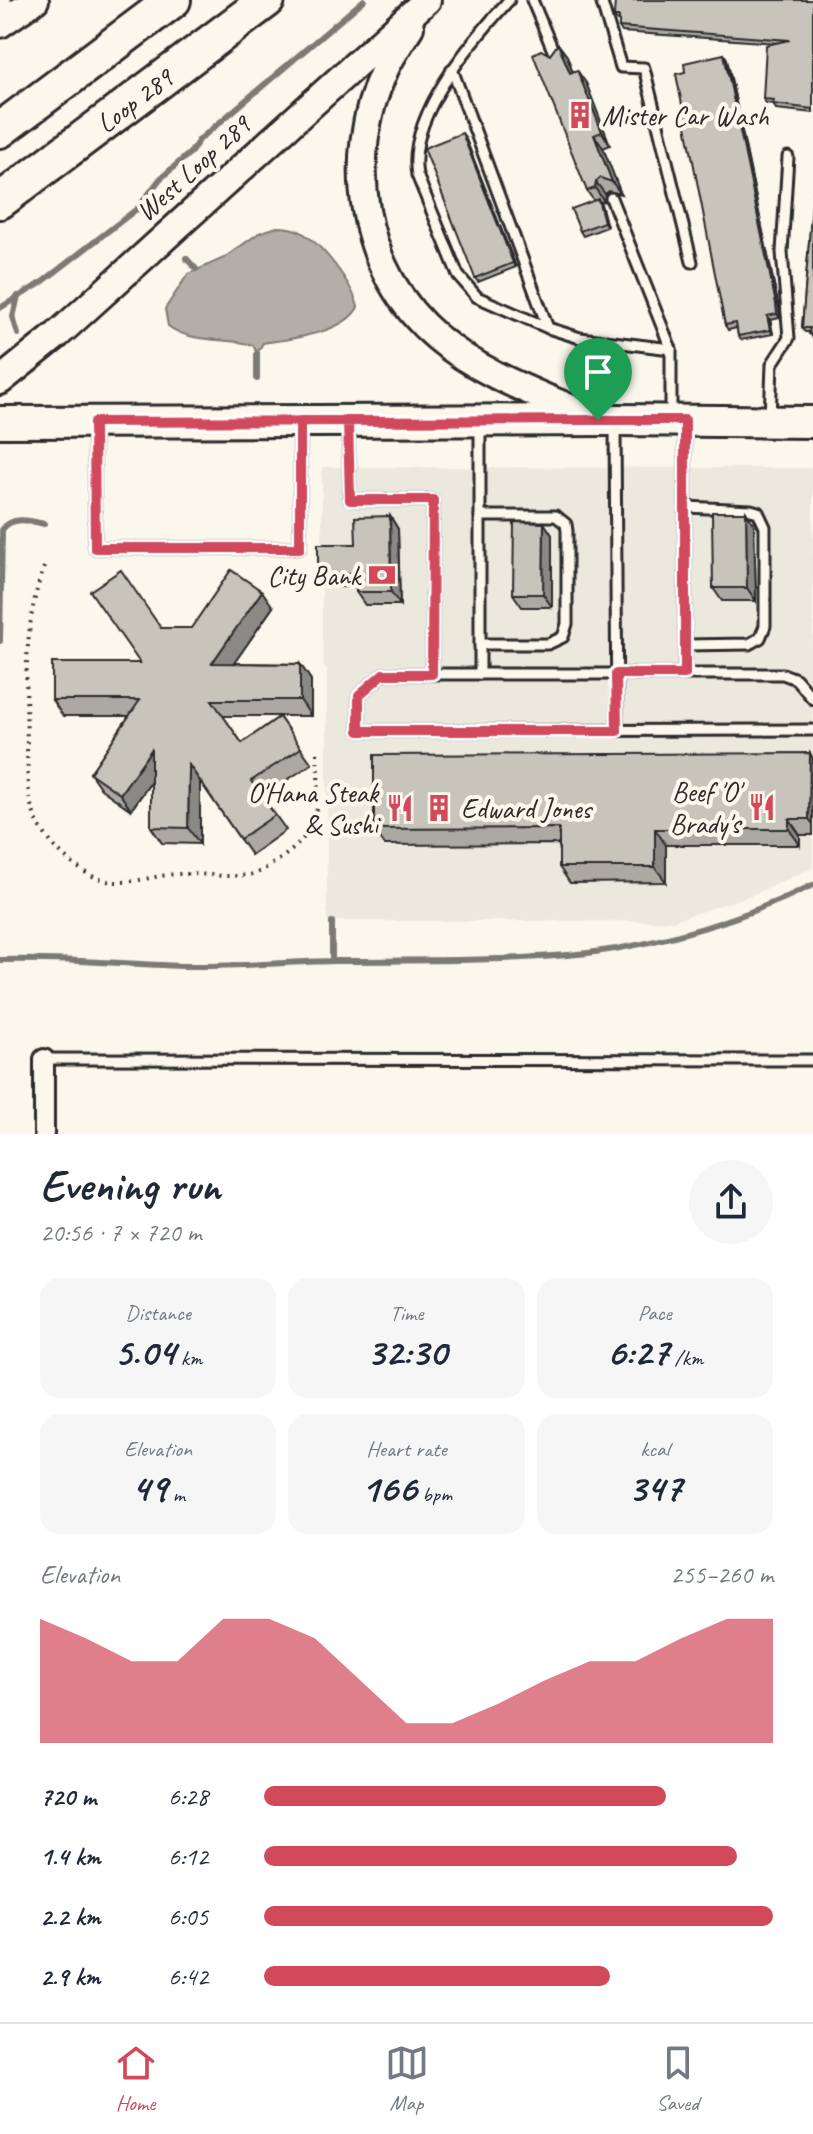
<!DOCTYPE html>
<html lang="en">
<head>
<meta charset="utf-8">
<style>
	body { margin:0; font-family:Caveat,sans-serif; background:#f6f6f7; color:#1f2937; height:100vh; display:flex; flex-direction:column; font-size:30px; white-space:nowrap }
	* { box-sizing:border-box; margin:0 }
	p { font-size:26px; color:#747a83 }
	.icon { flex:none; width:44px; height:44px; fill:none; stroke:currentColor; stroke-width:2; stroke-linecap:round; stroke-linejoin:round }
	.map { position:relative; height:1134px; overflow:hidden }
	.sheet { display:flex; flex-direction:column; background:#fff; flex:1 }
	.sheet>* { flex:none }
	.pin { position:absolute; display:grid; place-items:center; width:68px; height:68px; color:#fff; margin:-82px -34px; border-radius:50% 50% 50% 0; rotate:-45deg; box-shadow:0 0 8px #0007 }
	.pin .icon { rotate:45deg }
	.round { display:grid; place-items:center; flex:none; width:84px; height:84px; border-radius:42px; background:#f6f6f7 }
	.head { display:flex; align-items:center; justify-content:space-between; height:136px; padding:0 40px }
	h1 { font-size:44px; font-weight:600; line-height:60px }
	.metrics { display:grid; grid-template-columns:repeat(3,1fr); gap:12px; height:136px; padding:8px 40px }
	.metrics div { display:grid; align-content:center; border-radius:20px; background:#f6f6f7; text-align:center }
	.metrics b { font-size:40px; font-weight:600 }
	.metrics small { font-size:22px; font-weight:400 }
	.metrics p { font-size:22px }
	.chart { height:224px; padding:16px 40px }
	.chart p { display:flex; justify-content:space-between }
	.chart svg { width:100%; height:144px; margin-top:8px; fill:#d1495b; opacity:.7 }
	ul { padding:0 40px; list-style:none; font-size:26px }
	li { display:grid; grid-template-columns:128px 96px 1fr; align-items:center; height:60px }
	li i { height:20px; border-radius:10px; background:#d1495b }
	.menu { display:flex; justify-content:space-around; align-items:center; height:112px; border-top:2px solid #e0e1e3; background:#fff; font-size:22px; color:#747a83 }
	.menu a { display:grid; justify-items:center; gap:4px }
	.menu .selected { color:#d1495b }
	.map>svg:first-child { display:block }
	.built { fill:#ebe8de }
	.water { fill:#b1afa7; stroke:#7b7a75; stroke-width:2 }
	.lines { fill:none; stroke-linecap:round; stroke-linejoin:round }
	.stream { stroke:#7b7a75; stroke-width:6 }
	.lane-casing { stroke:#2b2b2b; stroke-width:15 }
	.street-casing { stroke:#2b2b2b; stroke-width:24 }
	.secondary-casing { stroke:#2b2b2b; stroke-width:32 }
	.primary-casing { stroke:#2b2b2b; stroke-width:36 }
	.highway-casing { stroke:#2b2b2b; stroke-width:40 }
	.path { stroke:#2b2b2b; stroke-width:4; stroke-dasharray:2 6; stroke-linecap:butt }
	.lane { stroke:#fbf7ec; stroke-width:9 }
	.street { stroke:#fbf7ec; stroke-width:18 }
	.secondary { stroke:#fbf7ec; stroke-width:26 }
	.primary { stroke:#fbf7ec; stroke-width:30 }
	.highway { stroke:#fbf7ec; stroke-width:34 }
	.wall { fill:#aba9a2; stroke:#2b2b2b; stroke-width:2 }
	.shaded-wall { fill:#8b8984; stroke:#2b2b2b; stroke-width:2 }
	.building { fill:#c7c4bc; stroke:#2b2b2b; stroke-width:2 }
	.route-casing { stroke:#fff; stroke-width:16 }
	.route { stroke:#d1495b; stroke-width:10 }
	.labels { text-anchor:middle; dominant-baseline:central; stroke-width:8; stroke-linejoin:round; paint-order:stroke }
	.street-label { font-size:28px; fill:#2b2b2b; stroke:#fbf7ec }
	.poi-label { font-size:28px; fill:#2b2b2b; stroke:#fbf7ec; text-anchor:end }
</style>
</head>
<body>
<div class="map">
<svg width="813" height="1134" viewBox="0 0 813 1134">
	<rect width="100%" height="100%" fill="#fbf7ec"/>
	<filter id="ink" filterUnits="userSpaceOnUse"><feTurbulence type="fractalNoise" baseFrequency=".0125" numOctaves="2"/><feDisplacementMap in="SourceGraphic" scale="16" xChannelSelector="R" yChannelSelector="G"/><feConvolveMatrix kernelMatrix="1 2 1 2 8 2 1 2 1" color-interpolation-filters="sRGB"/></filter>
	<g filter="url(#ink)">
		<polygon class="built" points="322,467 813,468 813,868 749,896 672,921 327,921 327,669 324,668 322,638"/>
		<path class="water" d="M277,227C285,227 293,228 301,232C322,244 352,283 358,307C345,333 290,339 263,343L257,353L253,345C225,337 192,344 168,326L165,309L188,274L224,258L259,233Z"/>
		<g class="lines">
			<g class="stream">
				<polyline points="149,219 138,208 160,179 191,152 199,140 364,0"/>
				<polyline points="186,258 196,269"/>
				<polyline points="0,308 41,283 138,208"/>
				<polyline points="18,334 13,317 18,296"/>
				<polyline points="257,379 257,353"/>
				<path d="M0,641L2,530C11,516 29,520 44,524"/>
				<path d="M0,960C62,958 126,964 188,966C236,967 285,962 333,961C418,960 503,962 588,953C663,944 745,918 813,885"/>
				<polyline points="332,961 332,922"/>
			</g>
			<g class="lane-casing">
				<g id="lane">
					<path d="M509,0C473,40 406,117 417,175L458,275L477,297L548,328L580,338L671,349V417"/>
					<polyline points="532,0 557,60"/>
					<polyline points="601,0 621,67 644,68 692,262"/>
					<polyline points="0,5 6,0"/>
					<polyline points="452,69 548,328"/>
					<polyline points="611,198 671,349"/>
					<polyline points="770,418 772,364 789,338 782,252 788,157"/>
					<polyline points="615,423 617,731"/>
					<polyline points="348,424 350,500 433,500 432,674"/>
					<polyline points="94,425 95,548 300,548 300,426"/>
					<polyline points="480,426 480,674"/>
					<polyline points="685,426 685,674"/>
					<polyline points="686,507 751,510 758,512 765,527 765,626 760,638 749,644 686,645"/>
					<polyline points="480,516 556,516 566,524 567,531 567,624 563,637 548,644 480,644"/>
					<polyline points="813,699 796,679 783,674 383,674 359,695 359,731 813,730"/>
					<polyline points="44,1059 813,1060"/>
				</g>
			</g>
			<g class="street-casing">
				<polyline id="street" points="44,1059 44,1134"/>
			</g>
			<g class="secondary-casing">
				<g id="secondary">
					<polyline points="0,24 35,0"/>
					<path d="M410,27C402,40 392,54 385,69C343,158 360,273 438,338C483,376 542,395 595,419"/>
					<polyline points="0,381 57,335 427,0"/>
				</g>
			</g>
			<g class="primary-casing">
				<polyline id="primary" points="0,422 615,420 813,422"/>
			</g>
			<g class="highway-casing">
				<g id="highway">
					<polyline points="0,130 173,0"/>
					<path id="s1" d="M0,201L267,0"/>
				</g>
			</g>
			<path class="path" d="M44,567C23,624 26,688 27,748C28,768 26,789 32,808C41,837 68,866 97,878C125,889 152,874 181,874C204,873 231,879 254,874C263,871 272,864 280,859C325,828 319,801 317,752"/>
			<use href="#lane" class="lane"/>
			<use href="#street" class="street"/>
			<use href="#secondary" class="secondary"/>
			<use href="#primary" class="primary"/>
			<use href="#highway" class="highway"/>
		</g>
		<g class="wall">
			<polygon points="813,0 813,113 776,109 773,104 766,103 763,99 776,43 622,32 619,27 619,21 617,21 614,17"/>
			<polygon points="558,44 567,56 573,72 586,83 610,145 603,148 621,194 609,191 605,194 604,201 600,202 607,227 583,236 580,231 594,201 587,191 550,55"/>
			<polygon points="724,54 727,59 779,309 780,318 770,320 773,334 741,340 738,336 737,328 728,330 725,325 685,72"/>
			<polygon points="465,137 516,267 478,282 475,278"/>
			<polygon points="813,192 813,338 809,332 805,332 802,328"/>
			<polygon points="746,512 754,525 756,601 722,601 713,588"/>
			<polygon points="390,516 398,529 400,605 365,605 356,592 356,587 327,587 318,574"/>
			<polygon points="544,523 552,535 552,607 522,607 513,594"/>
			<polygon points="273,607 234,663 300,664 311,680 311,716 223,716 242,743 279,717 312,764 262,796 286,830 251,855 200,781 200,844 162,843 151,827 151,782 131,810 101,789 90,773 129,716 63,716 52,700 140,663 161,628 191,628"/>
			<polygon points="813,758 813,835 800,835 800,845 666,845 666,882 570,883 559,867 559,844 385,845 374,829"/>
		</g>
		<g class="shaded-wall">
			<polygon points="558,44 567,56 578,86 570,73"/>
			<polygon points="724,54 727,59 779,309 780,318 777,314"/>
			<polygon points="577,70 586,83 610,145 602,132"/>
			<polygon points="462,133 465,137 516,267 513,263"/>
			<polygon points="594,135 603,148 621,194 612,182"/>
			<polygon points="596,182 605,194 604,201 595,188"/>
			<polygon points="598,199 601,204 607,227 604,222"/>
			<polygon points="767,316 770,320 773,334 770,330"/>
			<polygon points="746,512 754,525 756,601 747,588"/>
			<polygon points="390,516 398,529 400,605 391,592"/>
			<polygon points="544,523 552,535 552,607 543,594"/>
			<polygon points="262,591 273,607 223,679 212,663"/>
			<polygon points="300,664 311,680 311,716 300,700"/>
			<polygon points="151,750 162,766 131,810 120,794"/>
			<polygon points="810,753 813,758 813,824 809,819"/>
			<polygon points="189,765 200,781 200,844 188,828"/>
			<polygon points="789,819 800,835 800,845 789,829"/>
			<polygon points="655,829 666,845 666,882 655,867"/>
		</g>
		<g class="building">
			<polygon points="615,0 813,0 813,109 773,104 774,100 763,99 766,45 790,40 619,27 619,17 614,17"/>
			<polygon points="558,44 570,73 577,70 602,132 594,135 612,182 600,178 596,182 595,188 587,191 533,54 541,50 550,55"/>
			<polygon points="724,54 776,304 777,314 767,316 770,330 738,336 736,323 725,325 676,74 685,72 684,63"/>
			<polygon points="462,133 513,263 475,278 424,148"/>
			<polygon points="813,192 813,334 809,334 810,328 802,328"/>
			<polygon points="598,199 604,222 580,231 571,209"/>
			<polygon points="712,512 746,512 747,588 713,588"/>
			<polygon points="390,516 391,592 356,592 356,574 318,574 318,544 356,544 355,517"/>
			<polygon points="514,522 544,523 543,594 513,594"/>
			<polygon points="121,570 161,628 191,628 231,570 262,591 212,663 300,664 300,700 212,700 242,743 279,717 301,748 251,781 275,815 240,839 189,765 188,828 151,827 151,750 120,794 90,773 140,700 52,700 52,663 140,663 90,591"/>
			<polygon points="810,753 809,819 789,819 789,829 655,829 655,867 559,867 559,828 374,829 374,755"/>
		</g>
	</g>
	<g class="lines" filter="url(#ink)">
		<g class="route-casing">
			<polyline id="route" points="598,420 94,422 95,548 300,548 300,421 348,421 350,500 433,500 432,674 383,674 359,695 359,731 617,731 616,674 685,674 685,420 598,420"/>
		</g>
		<use href="#route" class="route"/>
	</g>
	<defs>
		<g id="building-bare" transform="scale(2.16)"><path d="M-4-6H4V6H1V3H-1V6H-4ZM-2.5-4.3h1.7v1.8h-1.7ZM.8-4.3h1.7v1.8H.8ZM-2.5-1h1.7V.8h-1.7ZM.8-1h1.7V.8H.8Z" fill="#d1495b" stroke="#fbf7ec" stroke-width="2.5" paint-order="stroke"/></g>
		<g id="bank-bare" transform="scale(2.16)"><path d="M-6-4H6V4H-6ZM0-2.3a2.3 2.3 0 1 0 0 4.6a2.3 2.3 0 1 0 0-4.6Z" fill="#d1495b" stroke="#fbf7ec" stroke-width="2.5" paint-order="stroke"/></g>
		<g id="restaurant-bare" transform="scale(2.16)"><path d="M-5-6h1v4h1v-4h1v4h1v-4h1v5L-1.5 .5V6h-2V.5L-5-1ZM5-6V6H3V1.5H1.5Q1.5-4 5-6Z" fill="#d1495b" stroke="#fbf7ec" stroke-width="2.5" paint-order="stroke"/></g>
	</defs>
	<g fill-rule="evenodd">
		<use href="#building-bare" x="580" y="115"/>
		<use href="#bank-bare" x="382" y="575"/>
		<use href="#restaurant-bare" x="762" y="807"/>
		<use href="#restaurant-bare" x="400" y="808"/>
		<use href="#building-bare" x="439" y="808"/>
	</g>
	<g class="labels">
		<g class="street-label">
			<text stroke="none"><textPath href="#s1" startOffset="168">Loop 289</textPath></text>
			<text transform="translate(193 168) rotate(-42)">West Loop 289</text>
		</g>
		<g class="poi-label">
			<text x="602" y="115" text-anchor="start">Mister Car Wash</text>
			<text x="360" y="575">City Bank</text>
			<text x="740" y="791">Beef 'O'<tspan x="740" dy="32">Brady's</tspan></text>
			<text x="378" y="792">O'Hana Steak<tspan x="378" dy="32">&amp; Sushi</tspan></text>
			<text x="461" y="808" text-anchor="start">Edward Jones</text>
		</g>
	</g>
</svg>
<div class="pin" style="left:598px;top:420px;background:#1e9e55"><svg class="icon" aria-label="arrive" viewBox="0 0 24 24"><path d="M6 21V4h12l-3 4 3 4H6"/></svg></div>
</div>
<section class="sheet">
<div class="head"><div><h1>Evening run</h1><p>20:56 · 7 × 720 m</p></div><a class="round"><svg class="icon" aria-label="share" viewBox="0 0 24 24"><path d="M12 15V3M7 8l5-5 5 5M5 13v7h14v-7"/></svg></a></div>
<div class="metrics">
<div><p>Distance</p><b>5.04<small> km</small></b></div>
<div><p>Time</p><b>32:30</b></div>
<div><p>Pace</p><b>6:27<small> /km</small></b></div>
</div>
<div class="metrics">
<div><p>Elevation</p><b>49<small> m</small></b></div>
<div><p>Heart rate</p><b>166<small> bpm</small></b></div>
<div><p>kcal</p><b>347</b></div>
</div>
<div class="chart"><p><span>Elevation</span>255–260 m</p>
<svg viewBox="0 0 160 44" preserveAspectRatio="none"><path d="M0 44V6L10 12L20 19L30 19L40 6L50 6L60 12L70 25L80 38L90 38L100 32L110 25L120 19L130 19L140 12L150 6L160 6V44z"/></svg>
</div>
<ul>
<li><b>720 m</b>6:28<i style="width:79%"></i></li>
<li><b>1.4 km</b>6:12<i style="width:93%"></i></li>
<li><b>2.2 km</b>6:05<i style="width:100%"></i></li>
<li><b>2.9 km</b>6:42<i style="width:68%"></i></li>
</ul>
</section>
<nav class="menu">
<a class="selected"><svg class="icon" aria-label="home" viewBox="0 0 24 24"><path d="M3 11l9-7 9 7M6 9v11h12V9"/></svg>Home</a>
<a><svg class="icon" aria-label="map" viewBox="0 0 24 24"><path d="M3 6l6-2 6 2 6-2v14l-6 2-6-2-6 2zM9 4v14M15 6v14"/></svg>Map</a>
<a><svg class="icon" aria-label="saved" viewBox="0 0 24 24"><path d="M7 4h10v16l-5-4-5 4z"/></svg>Saved</a>
</nav>
</body>
</html>
